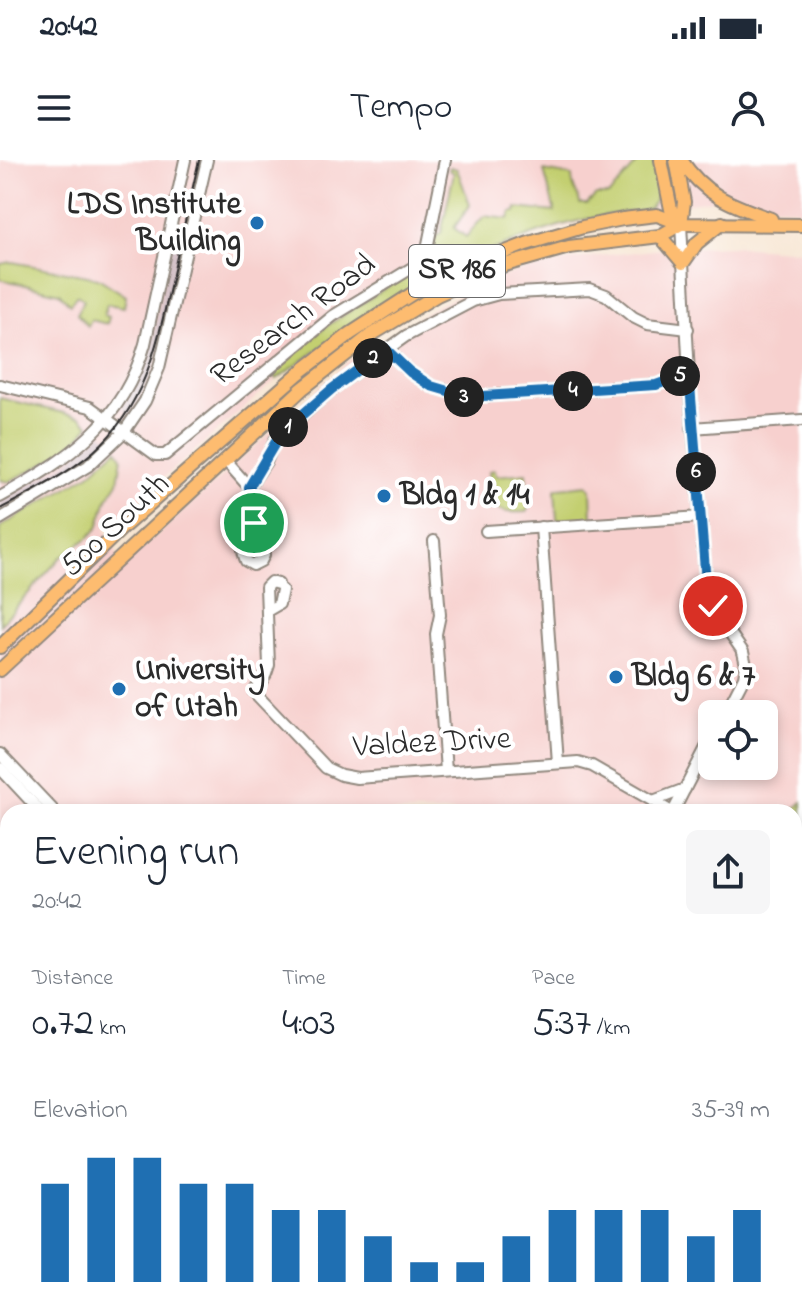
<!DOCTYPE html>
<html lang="en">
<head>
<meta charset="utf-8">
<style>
	body { margin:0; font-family:"Indie Flower",sans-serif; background:#f6f6f7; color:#1f2937; height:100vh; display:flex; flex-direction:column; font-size:30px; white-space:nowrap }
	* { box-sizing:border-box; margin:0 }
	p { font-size:26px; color:#747a83 }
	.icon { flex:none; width:44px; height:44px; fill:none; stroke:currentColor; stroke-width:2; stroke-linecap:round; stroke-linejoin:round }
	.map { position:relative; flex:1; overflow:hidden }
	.drawer { position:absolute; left:0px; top:644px; width:802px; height:512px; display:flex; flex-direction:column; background:#fff; border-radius:24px 24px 0 0; box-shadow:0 4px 12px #0003 }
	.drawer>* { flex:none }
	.fabs { position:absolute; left:698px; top:540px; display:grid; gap:16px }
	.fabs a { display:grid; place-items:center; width:80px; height:80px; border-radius:12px; background:#fff; box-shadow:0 4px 12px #0003; font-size:40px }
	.pin { position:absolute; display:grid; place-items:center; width:68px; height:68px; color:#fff; margin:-34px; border:4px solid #fff; border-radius:50%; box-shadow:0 2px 8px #0007 }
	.km { position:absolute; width:40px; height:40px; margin:-20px; border-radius:50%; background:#222; color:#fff; font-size:22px; line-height:40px; text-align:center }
	.round { display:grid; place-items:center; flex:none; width:84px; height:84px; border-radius:12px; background:#f6f6f7 }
	.head { display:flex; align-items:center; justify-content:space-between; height:136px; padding:0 32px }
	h1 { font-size:44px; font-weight:600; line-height:60px }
	.figures { display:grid; grid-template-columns:repeat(3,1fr); gap:12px; height:136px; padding:8px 32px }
	.figures div { display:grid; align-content:center }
	.figures b { font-size:40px; font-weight:600 }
	.figures small { font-size:22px; font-weight:400 }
	.figures p { font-size:22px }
	.chart { height:224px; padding:16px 32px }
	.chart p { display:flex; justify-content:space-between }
	.chart svg { width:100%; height:144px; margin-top:8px; stroke:#1f6fb2; stroke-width:6 }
	.status { display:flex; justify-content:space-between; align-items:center; height:56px; padding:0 40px; background:#fff; direction:ltr }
	.status svg { height:22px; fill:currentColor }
	header { display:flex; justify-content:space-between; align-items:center; height:104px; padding:0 32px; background:#fff; font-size:36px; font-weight:600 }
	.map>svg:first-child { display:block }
	.built { fill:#f7d0ce; fill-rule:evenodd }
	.industrial { fill:#d2bec4 }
	.green { fill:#c3cf70; stroke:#777d4e; stroke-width:2 }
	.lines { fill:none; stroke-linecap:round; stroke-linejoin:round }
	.minor-casing { stroke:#91887e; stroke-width:14 }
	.major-casing { stroke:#91887e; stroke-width:16 }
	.minor { stroke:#fff; stroke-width:10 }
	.major { stroke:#fdbc70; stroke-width:12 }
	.tram { stroke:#2b2b2b; stroke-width:2 }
	.route-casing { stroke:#fff; stroke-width:16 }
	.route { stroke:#1f6fb2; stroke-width:10 }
	.poi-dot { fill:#1f6fb2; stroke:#fff; stroke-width:3 }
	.labels { text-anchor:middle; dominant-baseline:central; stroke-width:8; stroke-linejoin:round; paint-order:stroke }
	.shield { fill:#fff; stroke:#6b6b6b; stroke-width:2 }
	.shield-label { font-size:30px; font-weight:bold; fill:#2b2b2b }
	.poi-label { font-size:32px; font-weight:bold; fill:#2b2b2b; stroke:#fff; text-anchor:start }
	.street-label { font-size:32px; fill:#2b2b2b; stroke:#fff }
</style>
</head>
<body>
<div class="status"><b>20:42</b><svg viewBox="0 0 49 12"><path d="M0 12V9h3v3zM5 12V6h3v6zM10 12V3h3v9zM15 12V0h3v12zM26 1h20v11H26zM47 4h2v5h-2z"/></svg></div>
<header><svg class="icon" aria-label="menu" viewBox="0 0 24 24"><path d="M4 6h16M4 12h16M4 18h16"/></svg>Tempo<svg class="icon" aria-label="person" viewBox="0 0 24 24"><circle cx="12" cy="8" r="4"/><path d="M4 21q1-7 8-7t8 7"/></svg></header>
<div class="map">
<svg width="802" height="1156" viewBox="0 0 802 1156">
	<rect width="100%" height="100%" fill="#fff"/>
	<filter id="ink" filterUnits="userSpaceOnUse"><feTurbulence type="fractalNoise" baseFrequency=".0125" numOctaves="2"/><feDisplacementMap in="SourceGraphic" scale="16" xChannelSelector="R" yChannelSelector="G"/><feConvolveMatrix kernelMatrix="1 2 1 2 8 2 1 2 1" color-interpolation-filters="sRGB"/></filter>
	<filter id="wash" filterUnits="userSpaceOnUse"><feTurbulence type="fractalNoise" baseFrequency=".006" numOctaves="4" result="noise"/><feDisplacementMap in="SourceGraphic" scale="32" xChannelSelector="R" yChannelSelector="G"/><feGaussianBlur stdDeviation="1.8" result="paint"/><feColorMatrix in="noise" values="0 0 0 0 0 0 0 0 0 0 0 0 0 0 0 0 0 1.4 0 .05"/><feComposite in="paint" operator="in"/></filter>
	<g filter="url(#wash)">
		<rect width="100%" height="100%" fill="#f7e5d1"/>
		<g class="built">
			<path d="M0,0H802V50L726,38L611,54L523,78L417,125L374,149L277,219L105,369L123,406L350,200L437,146L511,113L575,99L662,89L734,86L802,91V642L791,652H8V917L0,909ZM712,554H764V606H712Z"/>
			<polygon points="223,1148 485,1148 492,1156 230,1156"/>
		</g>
		<g class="industrial">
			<polygon points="171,81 183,84 164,172 150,217 129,254 122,249 135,226 153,179"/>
			<polygon points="102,273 109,279 88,298 0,352 0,341 64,305"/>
		</g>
		<g class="green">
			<path d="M640,0H653C655,14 663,35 651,46C644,53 630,52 621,53C588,57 552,67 521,79C427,113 356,161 277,219L271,211L327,166L427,101L435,77L441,73L454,13L449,10L450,7L457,9L470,45L454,68L466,77L484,56L509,59L511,52H516L517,48L555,52L544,11L572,16C572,31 579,33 580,44H587L596,35H609Z"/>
			<polygon points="12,102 98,118 126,136 124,147 107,144 104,155 109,157 107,164 91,160 88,166 77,154 84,140 77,135 70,144 59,133 0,119 0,104"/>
			<path d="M0,238L81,257L89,265C71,293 36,308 8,322L0,320Z"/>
			<polygon points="117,289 122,297 118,322 107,339 98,368 88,378 60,398 0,465 0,367 88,315"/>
			<path d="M495,310L496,316L526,313L529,343L527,352C495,353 495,353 493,321H490L489,311Z"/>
			<polygon points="587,325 591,329 592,359 557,360 555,330 559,328"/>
			<polygon points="802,642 802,1001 794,1008 794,652 791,652"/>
			<polygon points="8,861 8,1148 223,1148 231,1156 0,1156 0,868"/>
			<polygon points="532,1148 638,1148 629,1156 540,1156"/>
		</g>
	</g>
	<g filter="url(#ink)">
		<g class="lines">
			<g class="minor-casing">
				<g id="minor">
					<polyline points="681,64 690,233 706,422 717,454 743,492 746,505 744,517 725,554"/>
					<polyline points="386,189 410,212 431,226 468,237 656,225 689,213"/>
					<polyline points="0,225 90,247 156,295 165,295 333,156 420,103 426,94 445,0"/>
					<polyline points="692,268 802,260"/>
					<path d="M225,300L249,327L254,363L262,376L264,395L261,401L253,405L246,401C240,386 242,374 254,363"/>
					<polyline points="249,327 267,300 275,280 332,229 406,176 473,141 499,134 590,129 606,135 633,157 647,164 688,169"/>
					<path d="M0,337C68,299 122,264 145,184L185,0"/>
					<polyline points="0,359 88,306 124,272 145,241 159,208 207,0"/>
					<polyline points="541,367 558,603"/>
					<polyline points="486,371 701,357"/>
					<polyline points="434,381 440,455 436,474 446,611"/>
					<polyline points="278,424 271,422 266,427 269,505 266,514 254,532 326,608 341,615 357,618 578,602 592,606 672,652"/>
					<polyline points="267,451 279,444 282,430"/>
					<polyline points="0,594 55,652"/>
					<polyline points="0,608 41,652"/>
					<polyline points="653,641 685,629"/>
					<polyline points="673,652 712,576"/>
					<polyline points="794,807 801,855 802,940"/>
					<polyline points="504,1148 511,1156"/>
					<polyline points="517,1148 525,1156"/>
				</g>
			</g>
			<g class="major-casing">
				<g id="major">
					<polyline points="661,0 672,54 681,64"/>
					<polyline points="676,0 684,42 681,64"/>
					<path d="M681,0C705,36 732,45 771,59"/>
					<polyline points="660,76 683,103 697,83 722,63"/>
					<polyline points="0,487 121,369 298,214 350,174 418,130 459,110 526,84 583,67 623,59 657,55 681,64 802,65"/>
					<polyline points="0,510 302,229 371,175 437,135 505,105 569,87 660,76 681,64"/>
					<polyline points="794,1034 802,1027"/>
					<polyline points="663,1156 672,1148"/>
				</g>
			</g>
			<use href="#minor" class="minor"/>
			<use href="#major" class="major"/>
			<path class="tram" d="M0,349C32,332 66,315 94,291C147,244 158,180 173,114C182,76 190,38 199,0"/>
		</g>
	</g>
	<g class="lines" filter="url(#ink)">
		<g class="route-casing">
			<polyline id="route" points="254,363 249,327 281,273 332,229 386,189 410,212 431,226 468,237 656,225 689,213 706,422 713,446"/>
		</g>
		<use href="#route" class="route"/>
	</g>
	<g class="poi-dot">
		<circle cx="257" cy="63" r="8"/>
		<circle cx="384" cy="336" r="8"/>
		<circle cx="616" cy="517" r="8"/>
		<circle cx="119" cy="529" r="8"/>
	</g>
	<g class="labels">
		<rect class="shield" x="409" y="85" width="96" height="52" rx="6"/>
		<g class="shield-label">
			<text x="457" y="111">SR 186</text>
		</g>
		<g class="poi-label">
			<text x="241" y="45" text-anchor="end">LDS Institute<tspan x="241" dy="37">Building</tspan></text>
			<text x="400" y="336">Bldg 1 &amp; 14</text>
			<text x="135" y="511">University<tspan x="135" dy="37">of Utah</tspan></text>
			<text x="632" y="517">Bldg 6 &amp; 7</text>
		</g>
		<g class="street-label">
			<text transform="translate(294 161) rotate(-37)">Research Road</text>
			<text transform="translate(116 366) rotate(-43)">500 South</text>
			<text transform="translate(432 584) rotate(-3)">Valdez Drive</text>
		</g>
	</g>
</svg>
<div class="fabs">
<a><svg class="icon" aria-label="locate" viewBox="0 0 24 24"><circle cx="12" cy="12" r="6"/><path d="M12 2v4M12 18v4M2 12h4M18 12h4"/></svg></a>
</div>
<div class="pin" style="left:254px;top:363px;background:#1e9e55"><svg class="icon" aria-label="arrive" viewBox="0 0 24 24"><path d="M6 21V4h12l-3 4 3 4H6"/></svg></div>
<div class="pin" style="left:713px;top:446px;background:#d93025"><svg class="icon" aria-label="check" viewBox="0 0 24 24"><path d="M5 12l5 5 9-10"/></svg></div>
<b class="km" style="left:288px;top:267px">1</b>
<b class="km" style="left:373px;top:198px">2</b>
<b class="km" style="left:464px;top:237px">3</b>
<b class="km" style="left:573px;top:231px">4</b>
<b class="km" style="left:680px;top:216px">5</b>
<b class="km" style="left:696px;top:312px">6</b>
<section class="drawer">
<div class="head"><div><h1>Evening run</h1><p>20:42</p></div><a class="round"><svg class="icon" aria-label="share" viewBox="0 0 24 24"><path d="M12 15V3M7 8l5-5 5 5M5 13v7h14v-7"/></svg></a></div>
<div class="figures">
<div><p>Distance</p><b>0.72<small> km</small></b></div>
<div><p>Time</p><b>4:03</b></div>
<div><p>Pace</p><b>5:37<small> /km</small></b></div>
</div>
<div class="chart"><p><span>Elevation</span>35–39 m</p>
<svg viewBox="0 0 160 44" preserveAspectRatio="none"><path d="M5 44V14M15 44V6M25 44V6M35 44V14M45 44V14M55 44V22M65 44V22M75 44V30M85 44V38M95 44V38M105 44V30M115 44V22M125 44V22M135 44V22M145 44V30M155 44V22"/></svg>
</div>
</section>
</div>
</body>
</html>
